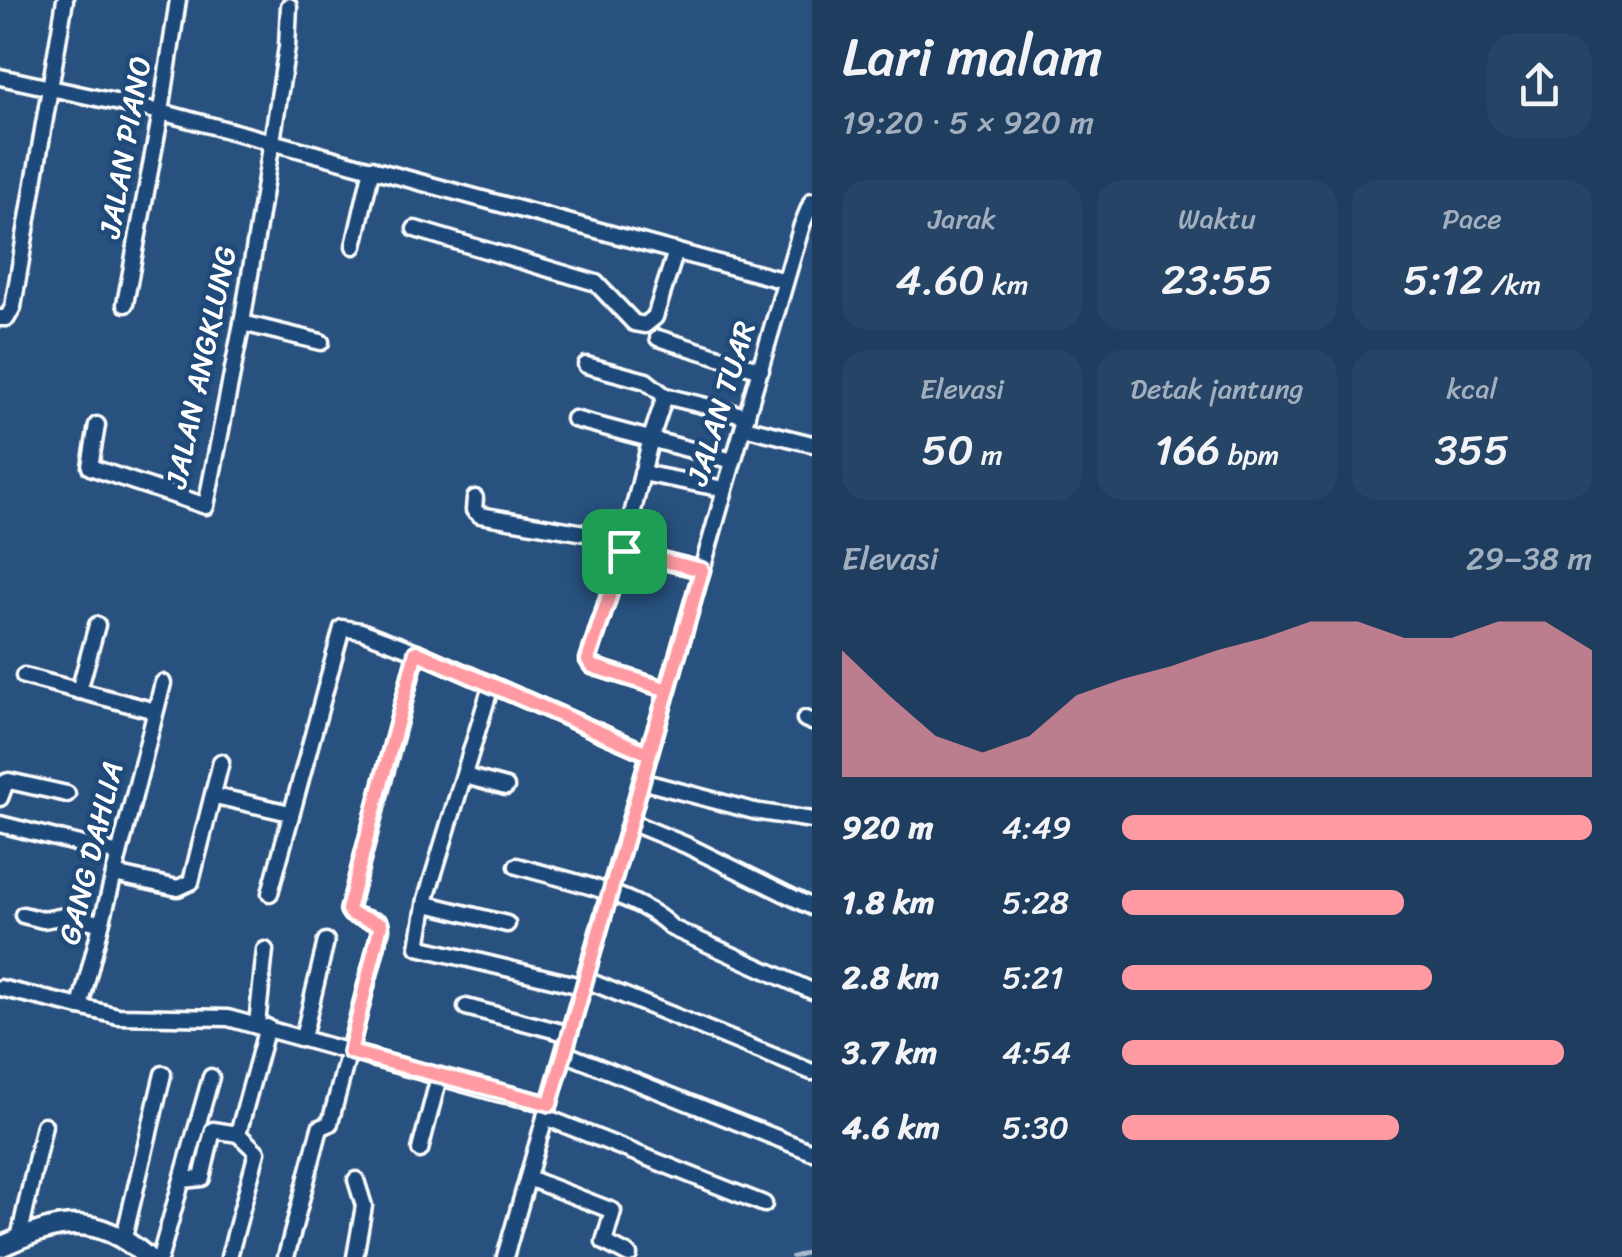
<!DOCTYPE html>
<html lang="id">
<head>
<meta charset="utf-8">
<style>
	body { margin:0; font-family:Sriracha,sans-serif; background:#264465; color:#f1f3f6; height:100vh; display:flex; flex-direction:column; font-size:38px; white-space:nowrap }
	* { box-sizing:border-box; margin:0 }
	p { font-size:32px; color:#a1aebd }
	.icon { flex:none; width:55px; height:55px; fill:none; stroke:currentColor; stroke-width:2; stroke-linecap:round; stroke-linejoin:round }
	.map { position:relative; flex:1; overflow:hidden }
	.details { display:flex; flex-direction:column; background:#1e3d5f; width:810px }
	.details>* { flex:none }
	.pin { position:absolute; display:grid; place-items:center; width:85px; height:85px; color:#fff; margin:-42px; border-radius:20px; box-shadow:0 5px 15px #0006 }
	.round { display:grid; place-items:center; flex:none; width:105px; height:105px; border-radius:30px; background:#264465 }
	.overview { display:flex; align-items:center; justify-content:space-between; height:170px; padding:0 30px }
	h1 { font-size:55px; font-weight:600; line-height:75px }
	.figures { display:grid; grid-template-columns:repeat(3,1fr); gap:15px; height:170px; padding:10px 30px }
	.figures div { display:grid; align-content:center; border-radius:25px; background:#264465; text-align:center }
	.figures b { font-size:42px; font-weight:600 }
	.figures small { font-size:28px; font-weight:400 }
	.figures p { font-size:28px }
	.chart { height:280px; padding:20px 30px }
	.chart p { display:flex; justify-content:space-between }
	.chart svg { width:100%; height:180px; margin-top:10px; fill:#ff9aa2; opacity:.7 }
	ul { padding:0 30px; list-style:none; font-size:32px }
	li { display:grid; grid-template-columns:160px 120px 1fr; align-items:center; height:75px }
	li i { height:25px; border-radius:12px; background:#ff9aa2 }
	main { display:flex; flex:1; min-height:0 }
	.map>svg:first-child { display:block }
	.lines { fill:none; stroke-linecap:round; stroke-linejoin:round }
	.stream { stroke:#aabbcd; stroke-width:4 }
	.minor-casing { stroke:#fff; stroke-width:21 }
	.major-casing { stroke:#fff; stroke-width:25 }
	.minor { stroke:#1f4a7a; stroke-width:14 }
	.major { stroke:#1f4a7a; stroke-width:18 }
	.route-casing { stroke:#fff; stroke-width:20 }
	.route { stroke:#ff9aa2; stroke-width:12 }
	.labels { text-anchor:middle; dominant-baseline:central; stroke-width:9; stroke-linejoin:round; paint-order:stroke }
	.street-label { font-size:30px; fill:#fff; stroke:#1f4a7a }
</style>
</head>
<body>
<main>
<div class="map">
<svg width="812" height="1257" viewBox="0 0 812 1257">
	<rect width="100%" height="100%" fill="#28517f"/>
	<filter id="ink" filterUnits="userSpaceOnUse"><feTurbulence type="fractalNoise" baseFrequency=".01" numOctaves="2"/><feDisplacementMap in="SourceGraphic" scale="20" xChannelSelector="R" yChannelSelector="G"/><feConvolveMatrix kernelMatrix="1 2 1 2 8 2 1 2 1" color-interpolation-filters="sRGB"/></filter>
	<g filter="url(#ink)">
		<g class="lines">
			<polyline class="stream" points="792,1257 812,1251"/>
			<g class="minor-casing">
				<g id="minor">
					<polyline points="0,77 161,112 785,281"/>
					<polyline points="415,229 596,283 634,323 645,325 655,317 676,251"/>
					<polyline points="354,246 372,168"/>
					<polyline points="125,304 161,112 178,0"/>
					<polyline points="0,318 7,318 13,307 65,0"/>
					<polyline points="242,323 321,342"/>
					<polyline points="658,338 761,370"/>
					<polyline points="586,365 646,381 665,396 747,416"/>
					<polyline points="665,396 651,438 623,551 588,660 592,666 668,690"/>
					<polyline points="574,419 733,461"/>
					<polyline points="97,425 90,467 206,506 242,323 272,141 287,47 289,6"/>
					<polyline points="744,427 812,444"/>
					<polyline points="642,473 724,489"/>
					<polyline points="475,498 474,510 480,515 625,540"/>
					<polyline points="623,551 701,570"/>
					<polyline points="24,676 155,711"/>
					<polyline points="491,686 426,899 418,947 585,987"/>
					<polyline points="79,691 97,625"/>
					<polyline points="805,719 812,722"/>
					<polyline points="465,776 506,787"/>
					<polyline points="641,781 754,811 812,820"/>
					<polyline points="215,796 290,813"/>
					<polyline points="0,798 6,782 9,781 67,794"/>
					<polyline points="630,822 686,845 812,907"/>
					<polyline points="0,824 119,854"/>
					<path d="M517,866C564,880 638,893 672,928L812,991"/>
					<polyline points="114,874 178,888 191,882 221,762"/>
					<polyline points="270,893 342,628 361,631 417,652 647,753"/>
					<polyline points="427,904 507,924"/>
					<polyline points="23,915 43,920 70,915 101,924"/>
					<polyline points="586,980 812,1072"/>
					<polyline points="0,988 118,1016 228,1018 497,1093 549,1104"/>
					<polyline points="80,1007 163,683"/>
					<polyline points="466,1007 569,1034"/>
					<polyline points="257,1024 265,950"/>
					<polyline points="303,1038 326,941"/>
					<polyline points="564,1053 812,1152"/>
					<polyline points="545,1117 764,1204"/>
					<polyline points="420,1150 439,1077"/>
					<polyline points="528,1178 613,1211 604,1242 629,1255"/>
					<polyline points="183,1180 202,1178 213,1130 238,1134"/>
					<polyline points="124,1237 163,1074"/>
					<polyline points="19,1238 44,1125"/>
					<polyline points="160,1257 211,1077"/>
					<polyline points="229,1257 257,1152 238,1134 267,1027"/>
					<polyline points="286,1257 320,1128 330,1123 381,929 379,923 351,914 349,910 417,652"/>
					<polyline points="355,1257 364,1206 356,1180"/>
					<path d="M505,1257C607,913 700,568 802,225L812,201"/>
				</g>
			</g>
			<g class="major-casing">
				<path id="major" d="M0,1247C60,1220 95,1212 147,1257"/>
			</g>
			<use href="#minor" class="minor"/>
			<use href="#major" class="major"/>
		</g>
	</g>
	<g class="lines" filter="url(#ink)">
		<g class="route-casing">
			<path id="route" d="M624,551L588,660L592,666L668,690L647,753L416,652L348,910L351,914L381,924L350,1052L550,1104C600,926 652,748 702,570L624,551"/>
		</g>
		<use href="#route" class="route"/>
	</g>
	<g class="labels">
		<g class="street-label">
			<text transform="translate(125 147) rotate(-80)">JALAN PIANO</text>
			<text transform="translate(201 367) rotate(-78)">JALAN ANGKLUNG</text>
			<text transform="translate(721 403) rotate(-73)">JALAN TUAR</text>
			<text transform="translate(91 853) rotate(-76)">GANG DAHLIA</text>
		</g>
	</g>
</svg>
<div class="pin" style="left:624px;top:551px;background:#1e9e55"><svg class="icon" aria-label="arrive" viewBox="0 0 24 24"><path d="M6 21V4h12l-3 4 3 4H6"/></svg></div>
</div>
<section class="details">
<div class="overview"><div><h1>Lari malam</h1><p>19:20 · 5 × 920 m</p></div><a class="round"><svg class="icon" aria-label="share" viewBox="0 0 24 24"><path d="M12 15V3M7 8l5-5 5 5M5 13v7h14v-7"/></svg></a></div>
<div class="figures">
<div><p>Jarak</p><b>4.60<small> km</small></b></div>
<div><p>Waktu</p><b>23:55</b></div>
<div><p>Pace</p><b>5:12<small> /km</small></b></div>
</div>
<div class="figures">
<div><p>Elevasi</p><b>50<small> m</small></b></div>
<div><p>Detak jantung</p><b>166<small> bpm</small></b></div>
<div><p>kcal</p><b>355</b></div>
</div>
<div class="chart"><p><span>Elevasi</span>29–38 m</p>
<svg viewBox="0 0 160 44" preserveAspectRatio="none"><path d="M0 44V13L10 24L20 34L30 38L40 34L50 24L60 20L70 17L80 13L90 10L100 6L110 6L120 10L130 10L140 6L150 6L160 13V44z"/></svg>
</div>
<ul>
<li><b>920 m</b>4:49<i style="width:100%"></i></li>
<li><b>1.8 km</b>5:28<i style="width:60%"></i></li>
<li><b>2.8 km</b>5:21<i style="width:66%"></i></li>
<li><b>3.7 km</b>4:54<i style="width:94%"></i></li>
<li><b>4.6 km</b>5:30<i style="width:59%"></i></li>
</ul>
</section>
</main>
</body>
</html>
